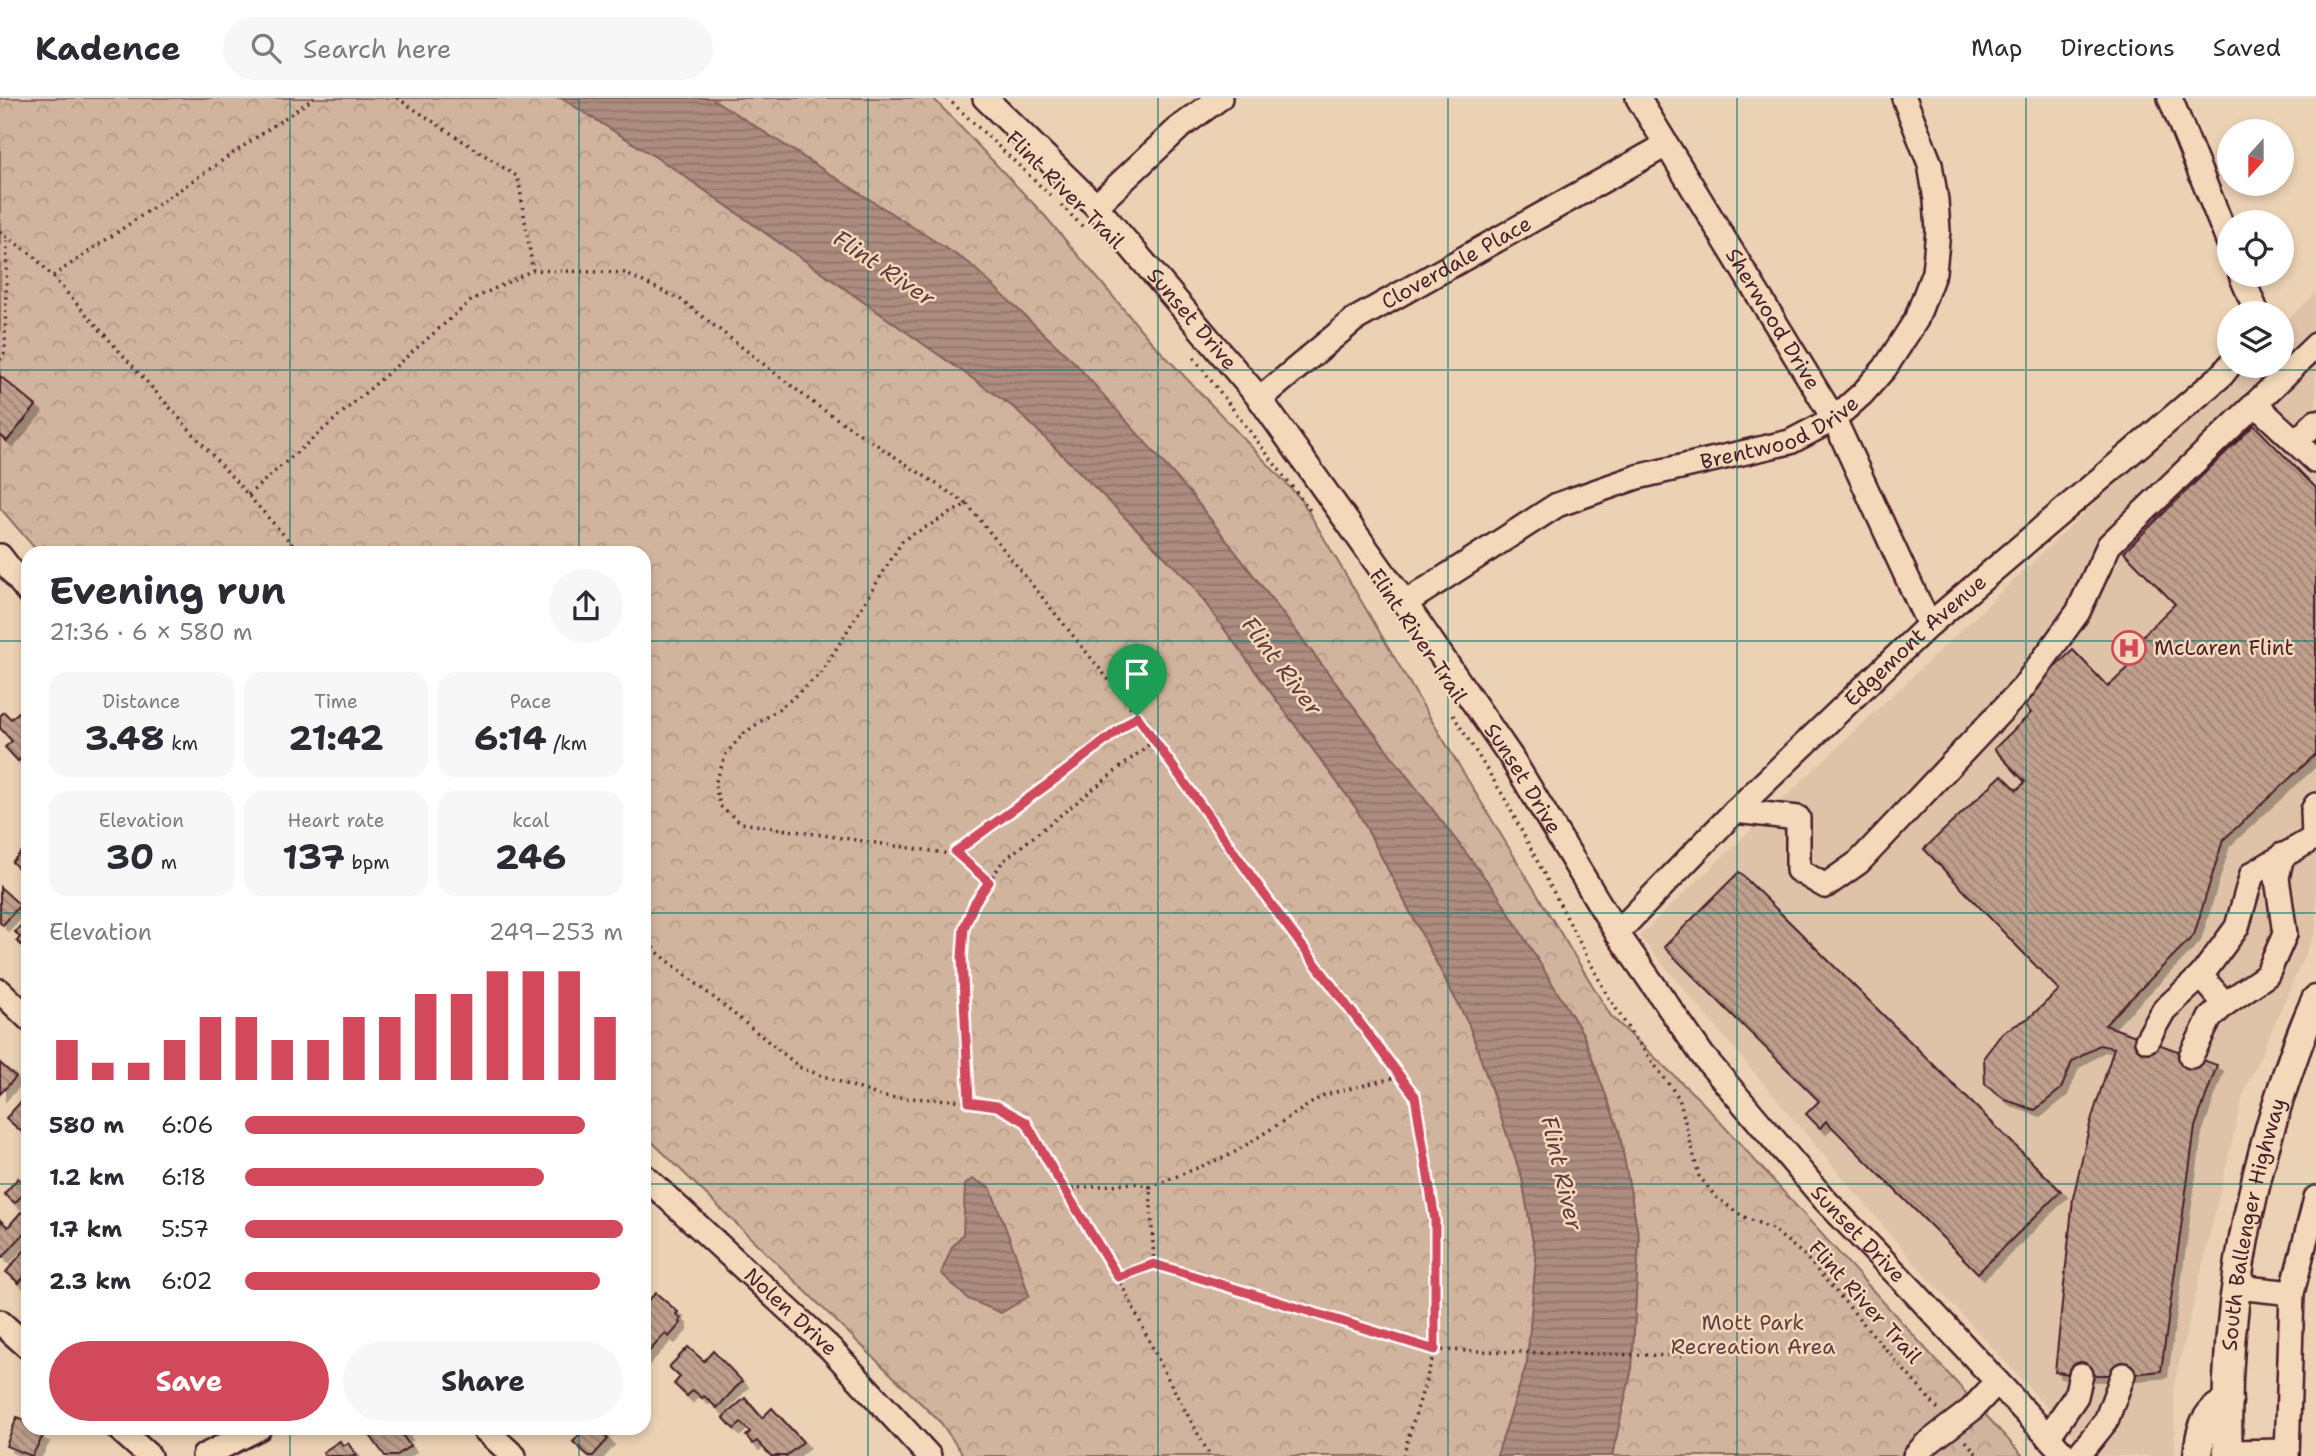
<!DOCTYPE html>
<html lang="en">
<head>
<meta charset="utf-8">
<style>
	body { margin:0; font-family:"Shantell Sans",sans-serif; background:#f7f7f7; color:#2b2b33; height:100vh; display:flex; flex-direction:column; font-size:26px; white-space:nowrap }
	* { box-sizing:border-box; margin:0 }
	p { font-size:23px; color:#7c7c81 }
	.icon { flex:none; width:38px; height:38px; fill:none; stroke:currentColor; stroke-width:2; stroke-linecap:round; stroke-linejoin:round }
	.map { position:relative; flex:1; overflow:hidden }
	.panel { position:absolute; left:21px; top:448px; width:630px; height:889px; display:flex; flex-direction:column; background:#fff; border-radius:21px; box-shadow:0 4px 10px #0003 }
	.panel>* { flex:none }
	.needle { width:46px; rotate:201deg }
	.controls { position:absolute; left:2217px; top:21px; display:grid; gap:14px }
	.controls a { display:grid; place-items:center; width:77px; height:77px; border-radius:50%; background:#fff; box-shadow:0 4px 10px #0003; font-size:35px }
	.pin { position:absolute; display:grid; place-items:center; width:60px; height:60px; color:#fff; margin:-72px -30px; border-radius:50% 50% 50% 0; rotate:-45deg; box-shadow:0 0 7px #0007 }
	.pin .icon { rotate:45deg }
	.round { display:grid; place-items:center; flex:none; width:74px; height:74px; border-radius:37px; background:#f7f7f7 }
	.overview { display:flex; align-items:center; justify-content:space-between; height:119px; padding:0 28px }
	h1 { font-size:38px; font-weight:700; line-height:52px }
	.figures { display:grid; grid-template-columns:repeat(3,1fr); gap:10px; height:119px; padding:7px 28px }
	.figures div { display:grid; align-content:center; border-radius:18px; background:#f7f7f7; text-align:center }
	.figures b { font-size:35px; font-weight:700 }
	.figures small { font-size:19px; font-weight:400 }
	.figures p { font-size:19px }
	.chart { height:196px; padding:14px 28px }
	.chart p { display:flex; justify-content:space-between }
	.chart svg { width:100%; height:126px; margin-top:7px; stroke:#d1495b; stroke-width:6 }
	.primary-button { display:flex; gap:14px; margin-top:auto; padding:14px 28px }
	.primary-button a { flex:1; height:80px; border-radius:42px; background:#d1495b; color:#fff; font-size:28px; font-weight:700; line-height:80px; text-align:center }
	.primary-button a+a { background:#f7f7f7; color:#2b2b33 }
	ul { padding:0 28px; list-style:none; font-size:23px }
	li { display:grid; grid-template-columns:112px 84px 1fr; align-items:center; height:52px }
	li i { height:18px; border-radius:9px; background:#d1495b }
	header { display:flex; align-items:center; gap:42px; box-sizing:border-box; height:98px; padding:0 35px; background:#fff; border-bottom:2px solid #e1e1e2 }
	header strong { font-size:33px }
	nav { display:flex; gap:38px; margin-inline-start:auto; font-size:24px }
	.search { width:490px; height:63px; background:#f7f7f7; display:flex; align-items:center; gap:18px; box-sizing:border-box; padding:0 24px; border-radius:38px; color:#7c7c81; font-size:26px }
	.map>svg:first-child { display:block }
	.built { fill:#dec3a8 }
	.park { fill:url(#park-crowns); stroke:#8e6a64; stroke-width:2 }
	.water { fill:url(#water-rules); stroke:#86615e; stroke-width:2 }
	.building { fill:url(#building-back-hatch); stroke:#4a1f2b; stroke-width:2; filter:url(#shadow) }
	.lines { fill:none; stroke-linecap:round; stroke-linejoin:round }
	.minor-casing { stroke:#4a1f2b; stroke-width:28 }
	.major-casing { stroke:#4a1f2b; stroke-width:33 }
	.path { stroke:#4a1f2b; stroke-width:3.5; stroke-dasharray:2 5; stroke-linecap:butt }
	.minor { stroke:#f3d9ba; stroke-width:23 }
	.major { stroke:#f3d9ba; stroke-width:28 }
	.route-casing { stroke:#fff; stroke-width:14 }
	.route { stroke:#d1495b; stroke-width:9 }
	.grid { fill:none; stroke:#0f766e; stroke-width:2; stroke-opacity:0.55 }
	.labels { text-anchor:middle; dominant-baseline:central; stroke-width:5; stroke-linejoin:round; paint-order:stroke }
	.street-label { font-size:21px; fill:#4a1f2b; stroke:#f3d9ba }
	.poi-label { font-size:21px; fill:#4a1f2b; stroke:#f3d9ba; text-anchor:start }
	.park-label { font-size:21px; fill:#653d42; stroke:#f3d9ba }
	.water-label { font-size:23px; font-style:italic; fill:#633a40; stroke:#f3d9ba }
</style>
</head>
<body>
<header>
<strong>Kadence</strong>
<div class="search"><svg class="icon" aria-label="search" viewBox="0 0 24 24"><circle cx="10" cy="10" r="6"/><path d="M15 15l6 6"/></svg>Search here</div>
<nav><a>Map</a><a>Directions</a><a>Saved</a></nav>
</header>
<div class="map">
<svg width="2316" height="1358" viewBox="0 0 2316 1358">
	<defs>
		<pattern id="park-crowns" width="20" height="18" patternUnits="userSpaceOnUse" patternTransform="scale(1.75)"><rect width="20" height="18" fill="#d1b49d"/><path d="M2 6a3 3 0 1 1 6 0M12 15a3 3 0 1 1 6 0" fill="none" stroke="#b59a87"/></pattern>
		<pattern id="water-rules" width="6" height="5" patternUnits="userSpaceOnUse" patternTransform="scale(1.75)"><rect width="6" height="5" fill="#ae8d80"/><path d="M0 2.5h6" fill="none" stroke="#907369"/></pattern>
		<pattern id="building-back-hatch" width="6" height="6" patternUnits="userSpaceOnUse" patternTransform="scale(1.75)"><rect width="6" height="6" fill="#bfa08d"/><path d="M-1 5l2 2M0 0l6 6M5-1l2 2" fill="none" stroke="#9d8273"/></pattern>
		<filter id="shadow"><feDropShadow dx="6" dy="6" stdDeviation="0" flood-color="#0004"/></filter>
	</defs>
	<rect width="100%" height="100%" fill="#ecd2b4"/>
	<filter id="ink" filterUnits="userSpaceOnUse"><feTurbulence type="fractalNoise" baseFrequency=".0143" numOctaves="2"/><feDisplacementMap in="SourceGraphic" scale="14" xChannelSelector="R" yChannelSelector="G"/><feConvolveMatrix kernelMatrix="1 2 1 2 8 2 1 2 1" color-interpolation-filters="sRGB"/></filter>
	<g filter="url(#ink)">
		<polygon class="built" points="2316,195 2316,832 2243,997 2174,1287 2175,1358 2092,1358 1917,1168 1639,838 2239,268 2282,268 2282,227"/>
		<g class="park">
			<polygon points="0,0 561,0 673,70 1016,311 1189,483 1356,710 1469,927 1522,1080 1536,1161 1527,1265 1497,1358 964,1358 941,1325 644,1036 644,455 39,455 0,410"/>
			<polygon points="711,0 933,0 1045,118 1148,240 1301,401 1429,618 1611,918 1702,1004 2023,1358 1612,1358 1632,1270 1639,1141 1619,1033 1583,936 1498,797 1191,396"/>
		</g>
		<g class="water">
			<polygon points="561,0 711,0 969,165 1075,265 1191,396 1498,797 1583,936 1619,1033 1639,1141 1632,1270 1612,1358 1497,1358 1527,1265 1536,1161 1522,1080 1469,927 1356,710 1189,483 1016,311 673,70"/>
			<polygon points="972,1081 990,1089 1017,1160 1029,1198 1001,1215 968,1201 941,1175 952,1149 963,1136 965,1087"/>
		</g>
		<g class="building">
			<polygon points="0,278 36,308 7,343 0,337"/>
			<polygon points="2254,327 2316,390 2316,656 2223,742 2194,837 2105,927 2217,967 2195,1029 2161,1273 2123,1277 2081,1277 2055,1274 2073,1100 2090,1026 2114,950 2099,947 2072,964 2061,991 2035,1012 2006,1002 1985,986 1984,959 2003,934 2029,920 2059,892 1924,751 2002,677 2017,692 2025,684 1994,651 2031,615 2020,602 2073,552 2108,589 2136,562 2130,550 2175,506 2124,454"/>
			<polygon points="20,613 28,622 28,654 18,663 5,649 12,643 0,630 0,618 4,614 11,621"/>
			<polygon points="25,750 28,752 28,776 26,778 12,764"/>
			<polygon points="1739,774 2061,1093 1978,1175 1826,1023 1820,1030 1806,1016 1819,1003 1664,849"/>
			<polygon points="0,789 20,807 3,827 0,825"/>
			<polygon points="26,822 28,824 28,853 17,843 20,839 15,834"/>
			<polygon points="0,965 16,979 0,996"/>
			<polygon points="28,996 28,1030 23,1035 6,1020"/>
			<polygon points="18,1080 28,1091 15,1105 4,1096"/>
			<polygon points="21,1114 28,1120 28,1131 3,1159 0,1157 0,1122 8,1129"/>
			<polygon points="28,1148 28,1185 23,1180 19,1185 6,1174"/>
			<polygon points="656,1195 678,1214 676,1216 681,1221 679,1224 681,1225 669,1239 665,1236 644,1259 644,1218 647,1214 644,1212 644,1206"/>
			<polygon points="688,1249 704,1263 713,1253 742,1283 717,1310 704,1298 702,1300 693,1292 687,1298 674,1286 680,1279 669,1269"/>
			<polygon points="745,1300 762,1320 772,1310 803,1344 786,1358 771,1358 757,1343 753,1346 746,1338 750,1334 741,1325 734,1331 723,1319"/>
			<polygon points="17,1319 28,1323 28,1330 38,1331 36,1335 43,1338 32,1358 6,1348"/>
			<polygon points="367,1330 401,1330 406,1336 403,1338 410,1348 396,1358 385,1358 366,1332"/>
			<polygon points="585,1330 606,1330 602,1335 608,1341 593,1358 589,1358 573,1344"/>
			<polygon points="340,1343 343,1348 348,1345 357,1358 325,1358 323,1354"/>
		</g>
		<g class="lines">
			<g class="minor-casing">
				<g id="minor">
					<path id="s1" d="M985,0L1096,108L1260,301L1405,505L1511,659L1617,835L1703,958L1825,1102L1914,1194L2066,1358"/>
					<path id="s2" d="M1638,0L1834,321L1929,527"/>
					<polyline points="2170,0 2230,148"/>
					<polyline points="1096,108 1180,29 1220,0"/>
					<polyline points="2241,177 2255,210 2253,215"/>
					<polyline points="2316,247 2255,306 2316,363"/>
					<path id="s3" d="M1260,301L1354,222L1666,47"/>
					<polyline points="2296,344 2316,324"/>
					<polyline points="0,458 28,494"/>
					<path id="s4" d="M1405,505L1557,407L1637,379L1790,344L1834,321L1862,296L1885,270L1916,222L1934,174L1938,133L1936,102L1930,66L1904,0"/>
					<polyline points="1735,713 1798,720 1798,772 1825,788 1859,764 2022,591 2078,514 2109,447 2255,306"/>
					<polyline points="2314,740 2313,712 2316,707"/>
					<path id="s5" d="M1617,835L1735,713L1929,527L2222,277L2230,267"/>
					<polyline points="0,893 28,920"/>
					<polyline points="2225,906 2201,878 2237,829 2252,776 2314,740"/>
					<polyline points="2147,942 2164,912 2201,878"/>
					<polyline points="2191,958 2210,920 2225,906 2267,877 2285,836 2277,780 2282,757"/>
					<path id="s6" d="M644,1078L831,1251L929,1358"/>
					<polyline points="2237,1189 2292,1195"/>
					<polyline points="0,1224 28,1249"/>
					<polyline points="118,1330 149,1358"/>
					<polyline points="483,1330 514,1358"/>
					<polyline points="2048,1339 2076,1298 2081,1277"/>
					<polyline points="2228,1354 2287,1353"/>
					<polyline points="204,1358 259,1330"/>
					<polyline points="1915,1358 1924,1348 1971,1312 1997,1284"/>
					<polyline points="2078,1358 2106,1323 2123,1277"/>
					<polyline points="2287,1358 2292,1195 2316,1100"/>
				</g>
			</g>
			<g class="major-casing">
				<g id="major">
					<path d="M2198,1358C2200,1334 2204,1314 2228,1304"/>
					<path id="s7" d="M2228,1358C2223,1239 2242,1120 2277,1007C2289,971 2300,936 2316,902"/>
				</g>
			</g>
			<g class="path">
				<polyline points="397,0 518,79 533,172"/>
				<polyline points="947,0 1050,97"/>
				<polyline points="1061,107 1085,131"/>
				<polyline points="0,134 34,158 300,455"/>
				<polyline points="53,178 314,0"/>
				<polyline points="1194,260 1312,415"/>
				<polyline points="0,262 5,254 7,139"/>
				<polyline points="248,397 473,201 533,172 624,175 680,201 816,307 967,406 903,442 822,574 787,605 743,636 726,656 715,686 720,708 741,725 951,756 1062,676 1137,617 1156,641 1003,763 975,804 964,830 962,859 969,1004"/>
				<polyline points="967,406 1137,617"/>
				<polyline points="1453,617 1504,699 1606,895 1634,939 1679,1000 1699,1078 1716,1099 1742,1118 1772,1131 1803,1156 1938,1311"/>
				<polyline points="1156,641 1284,824 1415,998 1435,1122 1435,1252 1403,1358"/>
				<polyline points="955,754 972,771 989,784"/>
				<polyline points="644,839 656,853 801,970 883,999 955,1002 997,1008 1026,1024 1055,1076 1118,1179 1154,1166 1435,1252 1682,1258"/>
				<polyline points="1150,1089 1232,1056 1324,997 1401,978"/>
				<polyline points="1065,1091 1133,1085 1150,1089 1154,1166"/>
				<polyline points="1118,1179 1165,1275 1210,1358"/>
				<polyline points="1966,1343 1978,1358"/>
			</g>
			<use href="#minor" class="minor"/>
			<use href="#major" class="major"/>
		</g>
	</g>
	<g class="lines" filter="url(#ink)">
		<g class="route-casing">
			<polygon id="route" points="1137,618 1284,824 1415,998 1435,1122 1435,1252 1154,1166 1118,1179 1055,1076 1026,1024 997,1008 969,1004 962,859 964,830 975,804 989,784 955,754 1062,676"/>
		</g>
		<use href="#route" class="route"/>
	</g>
	<path class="grid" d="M290,0V455M579,0V455M868,0V1358M1158,0V1358M1448,0V1358M1737,0V1358M2026,0V1358M0,272H2316M0,543H28M644,543H2316M0,815H28M644,815H2316M0,1086H28M644,1086H2316M290,1330V1358M579,1330V1358"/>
	<defs>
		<g id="hospital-ring" transform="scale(1.75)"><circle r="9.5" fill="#f3d9ba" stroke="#d1495b" stroke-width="1.5"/><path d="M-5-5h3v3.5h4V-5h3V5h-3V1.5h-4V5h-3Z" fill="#d1495b"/></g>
	</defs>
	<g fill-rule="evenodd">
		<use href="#hospital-ring" x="2129" y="550"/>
	</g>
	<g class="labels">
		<g class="street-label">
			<text transform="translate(1065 92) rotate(45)">Flint River Trail</text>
			<text stroke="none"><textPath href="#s3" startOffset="240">Cloverdale Place</textPath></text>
			<text stroke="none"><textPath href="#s1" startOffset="303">Sunset Drive</textPath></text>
			<text stroke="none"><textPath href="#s2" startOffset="259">Sherwood Drive</textPath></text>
			<text stroke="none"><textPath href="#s4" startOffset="416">Brentwood Drive</textPath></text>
			<text transform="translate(1418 538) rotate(56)">Flint River Trail</text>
			<text stroke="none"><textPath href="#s5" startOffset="418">Edgemont Avenue</textPath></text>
			<text stroke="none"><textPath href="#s1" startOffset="870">Sunset Drive</textPath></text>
			<text stroke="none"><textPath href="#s7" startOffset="234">South Ballenger Highway</textPath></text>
			<text stroke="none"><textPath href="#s1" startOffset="1437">Sunset Drive</textPath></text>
			<text transform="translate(1865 1204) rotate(48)">Flint River Trail</text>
			<text stroke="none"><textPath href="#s6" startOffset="200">Nolen Drive</textPath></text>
		</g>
		<g class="poi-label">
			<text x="2154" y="550">McLaren Flint</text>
		</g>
		<g class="park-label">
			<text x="1753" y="1225">Mott Park<tspan x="1753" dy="24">Recreation Area</tspan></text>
		</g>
		<g class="water-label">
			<text transform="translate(884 170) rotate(34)">Flint River</text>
			<text transform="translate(1282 568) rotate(53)">Flint River</text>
			<text transform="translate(1562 1075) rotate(77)">Flint River</text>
		</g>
	</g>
</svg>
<div class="controls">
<a><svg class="needle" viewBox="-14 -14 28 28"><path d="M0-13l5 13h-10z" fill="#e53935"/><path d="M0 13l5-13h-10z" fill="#7c7c81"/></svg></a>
<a><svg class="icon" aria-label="locate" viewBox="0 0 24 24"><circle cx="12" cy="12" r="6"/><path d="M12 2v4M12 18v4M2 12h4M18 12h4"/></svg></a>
<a><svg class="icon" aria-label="layers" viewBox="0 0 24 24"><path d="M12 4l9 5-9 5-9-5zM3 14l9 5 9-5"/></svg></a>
</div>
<div class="pin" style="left:1137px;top:618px;background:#1e9e55"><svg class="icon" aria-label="arrive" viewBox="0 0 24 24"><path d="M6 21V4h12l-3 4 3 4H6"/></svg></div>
<section class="panel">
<div class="overview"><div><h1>Evening run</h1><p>21:36 · 6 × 580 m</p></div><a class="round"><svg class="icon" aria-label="share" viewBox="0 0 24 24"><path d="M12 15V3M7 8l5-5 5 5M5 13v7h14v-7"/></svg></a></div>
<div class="figures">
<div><p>Distance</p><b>3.48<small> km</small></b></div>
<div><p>Time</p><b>21:42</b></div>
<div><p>Pace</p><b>6:14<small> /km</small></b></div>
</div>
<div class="figures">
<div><p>Elevation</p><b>30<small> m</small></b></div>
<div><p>Heart rate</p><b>137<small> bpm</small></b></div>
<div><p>kcal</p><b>246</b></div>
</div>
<div class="chart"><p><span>Elevation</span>249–253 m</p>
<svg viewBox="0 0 160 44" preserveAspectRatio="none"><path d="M5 44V30M15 44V38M25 44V38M35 44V30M45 44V22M55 44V22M65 44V30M75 44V30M85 44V22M95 44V22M105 44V14M115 44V14M125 44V6M135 44V6M145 44V6M155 44V22"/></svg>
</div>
<ul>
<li><b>580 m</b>6:06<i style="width:90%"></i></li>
<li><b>1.2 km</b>6:18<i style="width:79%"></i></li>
<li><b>1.7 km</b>5:57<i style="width:100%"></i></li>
<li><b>2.3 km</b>6:02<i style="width:94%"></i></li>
</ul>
<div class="primary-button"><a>Save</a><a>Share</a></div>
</section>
</div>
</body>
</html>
